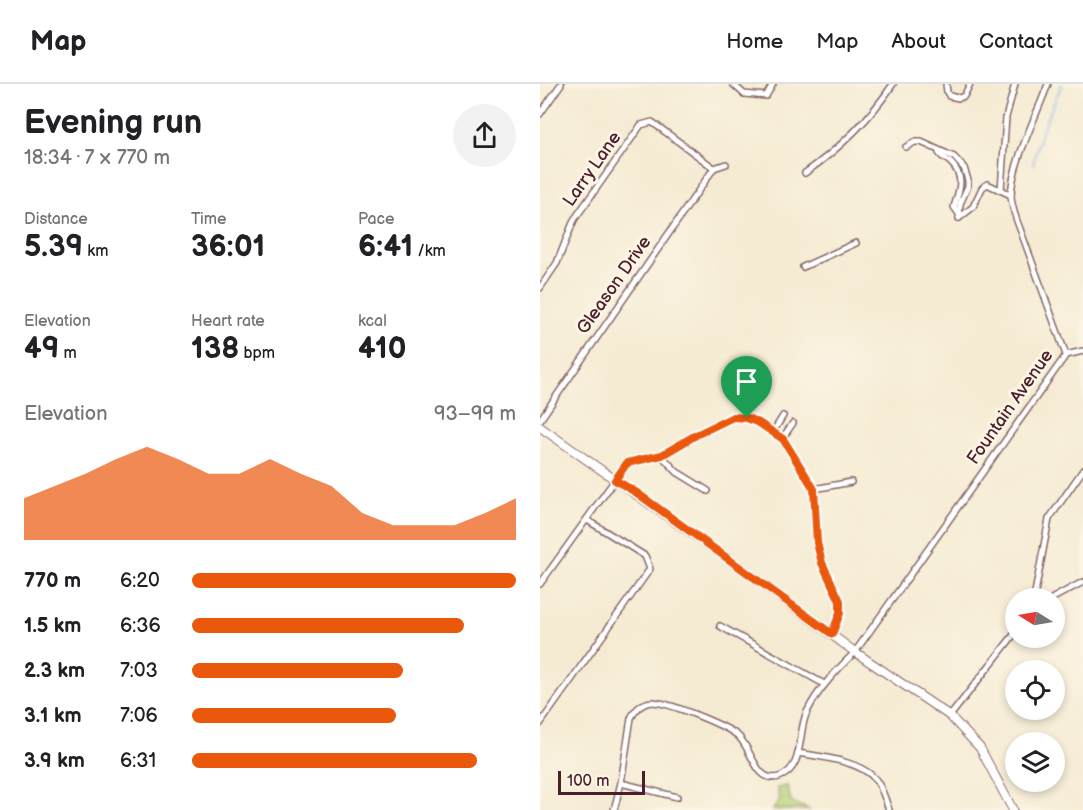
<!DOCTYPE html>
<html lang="en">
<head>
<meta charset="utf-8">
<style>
	body { margin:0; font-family:"Balsamiq Sans",sans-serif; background:#f2f2f2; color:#202124; height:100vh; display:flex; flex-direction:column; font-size:22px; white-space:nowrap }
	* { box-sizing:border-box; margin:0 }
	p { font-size:20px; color:#757577 }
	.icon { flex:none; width:33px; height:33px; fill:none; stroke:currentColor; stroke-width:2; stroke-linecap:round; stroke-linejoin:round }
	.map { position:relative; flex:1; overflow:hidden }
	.sheet { display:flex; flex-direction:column; background:#fff; width:540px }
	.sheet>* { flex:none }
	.needle { width:39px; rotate:281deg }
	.fabs { position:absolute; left:465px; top:504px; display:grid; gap:12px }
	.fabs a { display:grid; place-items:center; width:60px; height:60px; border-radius:50%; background:#fff; box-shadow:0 3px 9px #0003; font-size:30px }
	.scale { position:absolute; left:18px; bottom:15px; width:87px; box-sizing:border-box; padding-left:6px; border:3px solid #4a1f2b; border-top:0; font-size:16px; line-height:21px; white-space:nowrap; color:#4a1f2b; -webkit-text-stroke:4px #fcf5e5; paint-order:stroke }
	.pin { position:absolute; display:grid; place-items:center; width:51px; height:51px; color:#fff; margin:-62px -26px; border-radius:50% 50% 50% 0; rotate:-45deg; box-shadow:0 0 6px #0007 }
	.pin .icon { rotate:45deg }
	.round { display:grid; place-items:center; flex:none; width:63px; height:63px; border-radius:32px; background:#f2f2f2 }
	.summary { display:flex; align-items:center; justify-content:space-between; height:102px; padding:0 24px }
	h1 { font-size:33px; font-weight:700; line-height:45px }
	.metrics { display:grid; grid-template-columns:repeat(3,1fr); gap:9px; height:102px; padding:6px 24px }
	.metrics div { display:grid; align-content:center }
	.metrics b { font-size:30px; font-weight:700 }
	.metrics small { font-size:16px; font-weight:400 }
	.metrics p { font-size:16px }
	.chart { height:168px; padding:12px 24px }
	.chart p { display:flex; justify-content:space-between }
	.chart svg { width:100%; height:108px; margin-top:6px; fill:#ea580c; opacity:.7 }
	ul { padding:0 24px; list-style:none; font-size:20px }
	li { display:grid; grid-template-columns:96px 72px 1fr; align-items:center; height:45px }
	li i { height:15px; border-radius:8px; background:#ea580c }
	header { display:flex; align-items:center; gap:36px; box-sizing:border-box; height:84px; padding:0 30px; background:#fff; border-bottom:2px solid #e0e0e0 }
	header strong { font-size:28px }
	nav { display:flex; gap:33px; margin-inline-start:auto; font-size:21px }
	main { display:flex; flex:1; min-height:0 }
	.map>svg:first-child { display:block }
	.green { fill:#b7d47b; stroke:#807a53; stroke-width:1.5 }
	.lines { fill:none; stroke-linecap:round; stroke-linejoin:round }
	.stream { stroke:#76a9e2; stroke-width:1.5 }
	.minor-casing { stroke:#866666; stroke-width:8 }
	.secondary-casing { stroke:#866666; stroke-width:10 }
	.minor { stroke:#fff; stroke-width:5 }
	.secondary { stroke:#fff; stroke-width:8 }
	.route-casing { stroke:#fff; stroke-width:12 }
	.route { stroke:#ea580c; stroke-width:8 }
	.labels { text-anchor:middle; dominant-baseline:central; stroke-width:6; stroke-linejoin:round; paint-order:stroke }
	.street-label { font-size:18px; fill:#4a1f2b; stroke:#fcf5e5 }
</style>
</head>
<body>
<header>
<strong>Map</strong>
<nav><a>Home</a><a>Map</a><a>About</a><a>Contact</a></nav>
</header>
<main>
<section class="sheet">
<div class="summary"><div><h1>Evening run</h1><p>18:34 · 7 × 770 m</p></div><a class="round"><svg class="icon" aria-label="share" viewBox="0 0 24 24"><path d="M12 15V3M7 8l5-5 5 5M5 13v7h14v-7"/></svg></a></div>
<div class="metrics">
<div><p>Distance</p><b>5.39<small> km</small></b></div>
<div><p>Time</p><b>36:01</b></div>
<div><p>Pace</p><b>6:41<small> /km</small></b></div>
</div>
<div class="metrics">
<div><p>Elevation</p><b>49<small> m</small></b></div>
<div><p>Heart rate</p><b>138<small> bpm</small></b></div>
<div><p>kcal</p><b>410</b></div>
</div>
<div class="chart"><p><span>Elevation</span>93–99 m</p>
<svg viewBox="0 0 160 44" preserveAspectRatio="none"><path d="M0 44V27L10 22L20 17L30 11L40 6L50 11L60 17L70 17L80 11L90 17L100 22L110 33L120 38L130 38L140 38L150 33L160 27V44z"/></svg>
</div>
<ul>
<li><b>770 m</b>6:20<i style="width:100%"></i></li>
<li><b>1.5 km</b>6:36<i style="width:84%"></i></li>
<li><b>2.3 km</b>7:03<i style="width:65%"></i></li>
<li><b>3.1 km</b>7:06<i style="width:63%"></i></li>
<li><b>3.9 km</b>6:31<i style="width:88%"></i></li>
</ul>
</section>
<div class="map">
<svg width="543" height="726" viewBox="0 0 543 726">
	<rect width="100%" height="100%" fill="#fcf5e5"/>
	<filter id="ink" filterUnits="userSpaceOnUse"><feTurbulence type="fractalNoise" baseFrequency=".0167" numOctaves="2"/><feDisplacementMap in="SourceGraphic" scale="12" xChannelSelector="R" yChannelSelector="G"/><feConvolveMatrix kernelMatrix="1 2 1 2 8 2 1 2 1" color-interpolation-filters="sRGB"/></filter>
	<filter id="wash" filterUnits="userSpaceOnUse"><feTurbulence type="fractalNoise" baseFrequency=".008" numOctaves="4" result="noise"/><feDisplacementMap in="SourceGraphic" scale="24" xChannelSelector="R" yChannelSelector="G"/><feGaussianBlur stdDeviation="1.35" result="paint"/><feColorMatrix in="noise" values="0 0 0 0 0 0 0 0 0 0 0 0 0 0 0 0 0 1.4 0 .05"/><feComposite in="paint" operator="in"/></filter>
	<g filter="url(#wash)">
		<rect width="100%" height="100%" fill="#f5ebd3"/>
		<polygon class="green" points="247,702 251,718 270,726 233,726 240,716 237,704"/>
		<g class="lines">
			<polyline class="stream" points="493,81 500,51 522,0"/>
		</g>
	</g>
	<g filter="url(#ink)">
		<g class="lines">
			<g class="minor-casing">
				<g id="minor">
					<polyline points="193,0 204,10 226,12 233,0"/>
					<polyline points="406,0 407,8 409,12 419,14 424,12 430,0"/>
					<polyline points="0,30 21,0"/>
					<polyline points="366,63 375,58 381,58 414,73 424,84 428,96 428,102 420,120 419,134"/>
					<path d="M399,69C402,74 406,74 410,78C426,93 419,106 414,123L419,130"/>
					<path d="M265,89C299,65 330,35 353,0"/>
					<polyline points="461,106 466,33 475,0"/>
					<polyline points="419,134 433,123 442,104 447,100 471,111"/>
					<polyline points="263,183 316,159"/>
					<polyline points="0,204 17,179 34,136 101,41 112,38 174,84 186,80"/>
					<polyline points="526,271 543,267"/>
					<polyline points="0,336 174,84"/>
					<polyline points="233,348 243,332"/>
					<polyline points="242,355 253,339"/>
					<polyline points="121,371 137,388 168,407"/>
					<polyline points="274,405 311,398"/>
					<polyline points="0,500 87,379 121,371 187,336 193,333 207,334 219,339 242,355 274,405 277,459 282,479 300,517 300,529 292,550"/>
					<polyline points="494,514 509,435 543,386"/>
					<polyline points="513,514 543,498"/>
					<polyline points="180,542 284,600"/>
					<polyline points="410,632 476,548"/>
					<polyline points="0,640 110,485 105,472 47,436"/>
					<path d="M258,669C281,673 325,677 338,699C343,707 346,717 349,726"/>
					<polyline points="81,699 137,713"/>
					<path d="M74,726L81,699L91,634C95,626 101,619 112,618C128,618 184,641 197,651C212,663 215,700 239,693C265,685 257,648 267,628C278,605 297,586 315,568L526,271L480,145C476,135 472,124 471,113C471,81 497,31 508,0"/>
				</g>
			</g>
			<g class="secondary-casing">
				<polyline id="secondary" points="0,343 198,482 315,568 410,632 440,664 473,726"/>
			</g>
			<use href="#minor" class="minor"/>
			<use href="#secondary" class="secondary"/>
		</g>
	</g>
	<g class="lines" filter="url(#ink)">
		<g class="route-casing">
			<polygon id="route" points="193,333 207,334 219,339 243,355 274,405 277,459 282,479 300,517 300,529 292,550 97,409 75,396 87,379 122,371 156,351"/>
		</g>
		<use href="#route" class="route"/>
	</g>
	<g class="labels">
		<g class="street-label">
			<text transform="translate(52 85) rotate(-55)">Larry Lane</text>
			<text transform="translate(74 201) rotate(-55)">Gleason Drive</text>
			<text transform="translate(470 323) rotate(-55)">Fountain Avenue</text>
		</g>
	</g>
</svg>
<div class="fabs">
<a><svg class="needle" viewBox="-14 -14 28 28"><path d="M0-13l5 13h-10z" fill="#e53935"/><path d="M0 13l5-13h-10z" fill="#757577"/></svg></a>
<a><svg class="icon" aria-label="locate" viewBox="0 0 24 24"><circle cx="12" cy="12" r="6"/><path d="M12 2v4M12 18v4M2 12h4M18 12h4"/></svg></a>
<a><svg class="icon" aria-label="layers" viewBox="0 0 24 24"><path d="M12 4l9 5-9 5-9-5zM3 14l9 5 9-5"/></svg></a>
</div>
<div class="scale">100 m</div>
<div class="pin" style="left:207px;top:334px;background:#1e9e55"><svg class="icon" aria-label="arrive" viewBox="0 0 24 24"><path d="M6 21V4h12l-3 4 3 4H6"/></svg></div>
</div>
</main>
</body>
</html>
